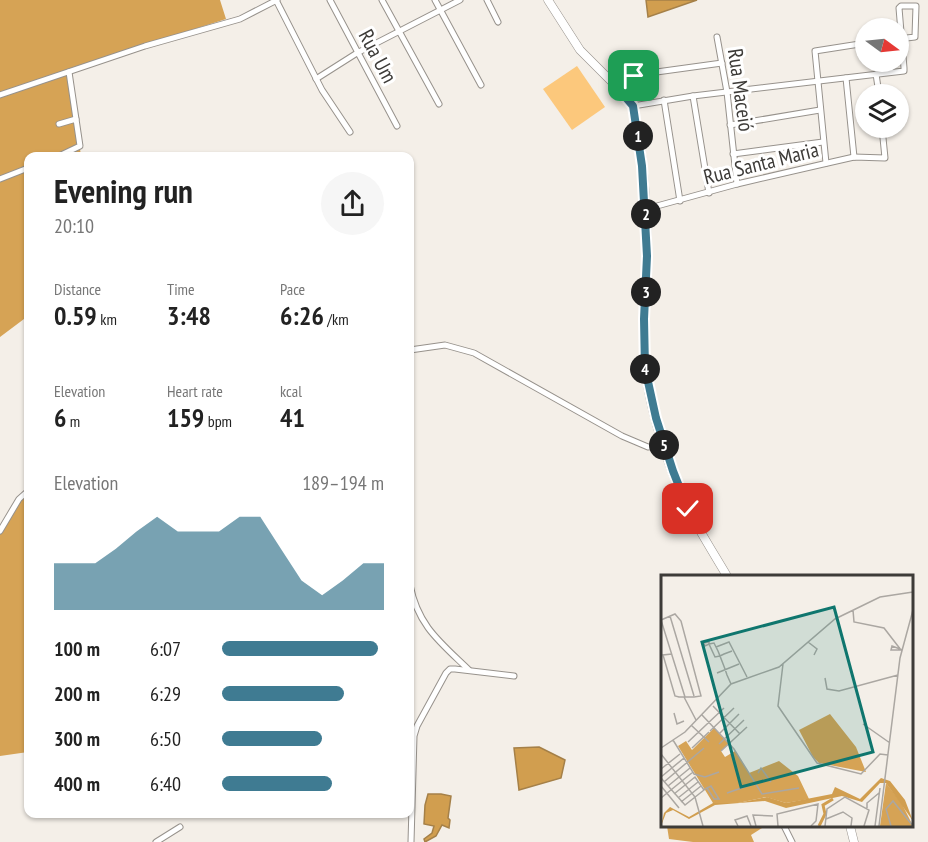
<!DOCTYPE html>
<html lang="en">
<head>
<meta charset="utf-8">
<style>
	body { margin:0; font-family:"PT Sans Narrow",sans-serif; background:#f6f6f6; color:#222; height:100vh; display:flex; flex-direction:column; font-size:22px; white-space:nowrap }
	* { box-sizing:border-box; margin:0 }
	p { font-size:20px; color:#767676 }
	.icon { flex:none; width:33px; height:33px; fill:none; stroke:currentColor; stroke-width:2; stroke-linecap:round; stroke-linejoin:round }
	.map { position:relative; flex:1; overflow:hidden }
	.side { position:absolute; left:24px; top:152px; width:390px; height:666px; display:flex; flex-direction:column; background:#fff; border-radius:12px; box-shadow:0 2px 4px #0004 }
	.side>* { flex:none }
	.needle { width:39px; rotate:105deg }
	.fabs { position:absolute; left:855px; top:18px; display:grid; gap:12px }
	.fabs a { display:grid; place-items:center; width:54px; height:54px; border-radius:50%; background:#fff; box-shadow:0 2px 4px #0004; font-size:30px }
	.pin { position:absolute; display:grid; place-items:center; width:51px; height:51px; color:#fff; margin:-26px; border-radius:12px; box-shadow:0 3px 9px #0006 }
	.km { position:absolute; width:30px; height:30px; margin:-15px; border-radius:50%; background:#222; color:#fff; font-size:16px; line-height:30px; text-align:center }
	.round { display:grid; place-items:center; flex:none; width:63px; height:63px; border-radius:32px; background:#f6f6f6 }
	.headline { display:flex; align-items:center; justify-content:space-between; height:102px; padding:0 30px }
	h1 { font-size:33px; font-weight:800; line-height:45px }
	.figures { display:grid; grid-template-columns:repeat(3,1fr); gap:9px; height:102px; padding:6px 30px }
	.figures div { display:grid; align-content:center }
	.figures b { font-size:26px; font-weight:800 }
	.figures small { font-size:16px; font-weight:400 }
	.figures p { font-size:16px }
	.chart { height:168px; padding:12px 30px }
	.chart p { display:flex; justify-content:space-between }
	.chart svg { width:100%; height:108px; margin-top:6px; fill:#3f7b92; opacity:.7 }
	ul { padding:0 30px; list-style:none; font-size:20px }
	li { display:grid; grid-template-columns:96px 72px 1fr; align-items:center; height:45px }
	li i { height:15px; border-radius:8px; background:#3f7b92 }
	.map>svg:first-child { display:block }
	.green { fill:#fcc87c }
	.forest { fill:#d6a355 }
	.water { fill:#d19e4f; stroke:#a58048; stroke-width:1.5 }
	.lines { fill:none; stroke-linecap:round; stroke-linejoin:round }
	.street-casing { stroke:#97928c; stroke-width:7 }
	.secondary-casing { stroke:#97928c; stroke-width:9 }
	.street { stroke:#fff; stroke-width:5 }
	.secondary { stroke:#fff; stroke-width:8 }
	.route-casing { stroke:#fff; stroke-width:12 }
	.route { stroke:#3f7b92; stroke-width:8 }
	.labels { text-anchor:middle; dominant-baseline:central; stroke-width:6; stroke-linejoin:round; paint-order:stroke }
	.street-label { font-size:21px; fill:#3d3b38; stroke:#fff }
	.inset-river { fill:none; stroke:#d19e4f; stroke-width:3 }
	.inset-road { fill:none; stroke:#aba7a2; stroke-width:1.5 }
	.view { fill:#0f766e; fill-opacity:0.15; stroke:#0f766e; stroke-width:3 }
	.inset-edge { fill:none; stroke:#3d3b38; stroke-width:3 }
</style>
</head>
<body>
<div class="map">
<svg width="928" height="842" viewBox="0 0 928 842">
	<rect width="100%" height="100%" fill="#f4efe8"/>
	<polygon class="green" points="577,66 605,107 572,130 543,89"/>
	<g class="forest">
		<polygon points="0,0 220,0 226,19 69,69 81,156 28,156 28,316 0,337"/>
		<polygon points="28,494 28,752 0,756 0,532 20,501"/>
		<polygon points="667,826 765,826 751,835 754,842 693,842 669,839"/>
	</g>
	<g class="water">
		<polygon points="646,0 697,0 648,17"/>
		<polygon points="539,747 565,760 561,778 519,790 514,748"/>
		<polygon points="428,794 441,794 451,796 448,818 450,820 449,828 442,825 436,836 425,842 424,839 432,833 434,826 424,824 425,805"/>
	</g>
	<g class="lines">
		<g class="street-casing">
			<g id="street">
				<polyline points="276,0 322,90 350,132"/>
				<polyline points="330,0 397,126"/>
				<polyline points="382,0 439,104"/>
				<polyline points="435,0 481,85"/>
				<polyline points="487,0 498,22"/>
				<polyline points="717,37 727,92 737,184"/>
				<polyline points="69,72 76,119"/>
				<polyline points="876,74 879,94"/>
				<polyline points="846,78 854,157"/>
				<polyline points="316,79 357,53 460,0"/>
				<polyline points="616,86 642,74 722,63"/>
				<polyline points="0,95 145,46 240,19 277,0"/>
				<polyline points="693,96 709,193"/>
				<polyline points="664,100 680,201"/>
				<polyline points="633,106 693,96 904,71 904,68 899,8 901,6 916,6 915,36 915,37 898,39"/>
				<polyline points="730,125 820,110"/>
				<polyline points="733,154 823,142"/>
				<polyline points="59,156 80,146 76,119 59,124"/>
				<polyline points="826,163 815,51 866,43"/>
				<polyline points="0,179 28,168"/>
				<polyline points="646,209 737,184 832,162 854,157 885,158 882,128"/>
				<polyline points="410,350 445,345 474,353 622,436 648,447 664,446"/>
				<polyline points="0,531 19,499 28,491"/>
				<path d="M410,585C418,626 440,642 469,670"/>
				<polyline points="784,826 792,842"/>
				<polyline points="156,842 180,827"/>
				<polyline points="411,842 414,736 417,726 446,673 450,669 455,669 514,676"/>
			</g>
		</g>
		<g class="secondary-casing">
			<g id="secondary">
				<path d="M548,0L580,50L626,96L633,106C644,153 647,208 647,256C647,293 642,329 645,366C649,409 669,470 688,509C700,532 714,554 727,576"/>
				<polyline points="850,826 854,842"/>
			</g>
		</g>
		<use href="#street" class="street"/>
		<use href="#secondary" class="secondary"/>
	</g>
	<g class="lines">
		<g class="route-casing">
			<polyline id="route" points="634,76 616,86 633,106 642,166 647,256 644,319 645,368 656,418 673,471 688,509"/>
		</g>
		<use href="#route" class="route"/>
	</g>
	<g class="labels">
		<g class="street-label">
			<text transform="translate(378 56) rotate(62)">Rua Um</text>
			<text transform="translate(741 90) rotate(82)">Rua Maceió</text>
			<text transform="translate(761 163) rotate(-14)">Rua Santa Maria</text>
		</g>
	</g>
	<g transform="translate(661 575)">
		<rect width="252" height="252" fill="#f4efe8"/>
		<path d="M169,139L195,172L205,197L158,188L152,182L138,155ZM53,153L68,169L60,176L64,182L74,176L88,198L118,186L137,201L148,224L125,228L105,222L77,228H52L17,171L25,166L31,175ZM225,208L241,229L252,251H219Z" fill="#d6a355"/>
		<path d="M220,203L229,206L244,225L252,246L225,208H219L201,227L181,221L125,233L104,226L54,230L28,244L12,235L5,238L0,251L3,238L9,232L28,242L52,228H77L106,222L125,228L171,219L174,212L199,224Z" fill="#d19e4f"/>
		<path class="inset-river" d="M158,251L164,239L162,230L172,224"/>
		<path class="inset-road" d="M192,35L193,47L223,53L240,75M9,41L33,121M147,67L156,74L153,80M231,71L239,74L241,75H230ZM55,72L68,67L86,102M11,79L2,80L14,121L18,122H33L40,121L20,46L14,39L0,45L24,122M122,89L117,131L156,188L200,199L219,179L227,180M56,98L78,89M164,103L166,114L178,116L237,100M70,109L66,100L64,94L59,81L57,76L53,68L48,69L44,71L43,68L48,67V69L54,82L59,81L63,79L71,76M23,122L35,145M52,131L79,159M13,138L16,149L23,146M41,140L73,174L101,219L138,213M202,149L229,168M30,150L48,167M49,156L73,133M59,158L78,139M12,165L33,199L44,202L58,197M27,167L63,133M58,169L83,145M0,173L24,157L70,109L118,92L174,44L219,22L252,17M31,173L48,157M60,176L86,152M0,179L34,222L42,251M0,194L19,179M97,198L100,193L110,207M0,202L23,183M0,203L24,230L43,215L46,213L50,211L58,224H53L46,213M3,207L43,173M0,211L18,233M7,211L29,193M66,218L95,208M13,219L34,202L43,215M0,223L32,197M17,223L37,207M20,227L40,211M206,233V228L218,218M165,244L182,237L191,243L190,251M77,251L74,245L86,241L90,251M95,251L92,240L112,241M117,251L116,239L157,229L155,246L150,251M164,251L166,234L184,222L208,235L203,251M214,251L219,213M218,251L239,83L252,35M230,251L225,234L232,226L252,251"/>
		<path class="view" d="M173,32L212,177L80,212L41,67Z"/>
		<rect width="252" height="252" class="inset-edge"/>
	</g>
</svg>
<div class="fabs">
<a><svg class="needle" viewBox="-14 -14 28 28"><path d="M0-13l5 13h-10z" fill="#e53935"/><path d="M0 13l5-13h-10z" fill="#767676"/></svg></a>
<a><svg class="icon" aria-label="layers" viewBox="0 0 24 24"><path d="M12 4l9 5-9 5-9-5zM3 14l9 5 9-5"/></svg></a>
</div>
<div class="pin" style="left:634px;top:76px;background:#1e9e55"><svg class="icon" aria-label="arrive" viewBox="0 0 24 24"><path d="M6 21V4h12l-3 4 3 4H6"/></svg></div>
<div class="pin" style="left:688px;top:509px;background:#d93025"><svg class="icon" aria-label="check" viewBox="0 0 24 24"><path d="M5 12l5 5 9-10"/></svg></div>
<b class="km" style="left:638px;top:136px">1</b>
<b class="km" style="left:646px;top:214px">2</b>
<b class="km" style="left:646px;top:292px">3</b>
<b class="km" style="left:645px;top:369px">4</b>
<b class="km" style="left:664px;top:445px">5</b>
<section class="side">
<div class="headline"><div><h1>Evening run</h1><p>20:10</p></div><a class="round"><svg class="icon" aria-label="share" viewBox="0 0 24 24"><path d="M12 15V3M7 8l5-5 5 5M5 13v7h14v-7"/></svg></a></div>
<div class="figures">
<div><p>Distance</p><b>0.59<small> km</small></b></div>
<div><p>Time</p><b>3:48</b></div>
<div><p>Pace</p><b>6:26<small> /km</small></b></div>
</div>
<div class="figures">
<div><p>Elevation</p><b>6<small> m</small></b></div>
<div><p>Heart rate</p><b>159<small> bpm</small></b></div>
<div><p>kcal</p><b>41</b></div>
</div>
<div class="chart"><p><span>Elevation</span>189–194 m</p>
<svg viewBox="0 0 160 44" preserveAspectRatio="none"><path d="M0 44V25L10 25L20 25L30 19L40 12L50 6L60 12L70 12L80 12L90 6L100 6L110 19L120 32L130 38L140 32L150 25L160 25V44z"/></svg>
</div>
<ul>
<li><b>100 m</b>6:07<i style="width:96%"></i></li>
<li><b>200 m</b>6:29<i style="width:75%"></i></li>
<li><b>300 m</b>6:50<i style="width:62%"></i></li>
<li><b>400 m</b>6:40<i style="width:68%"></i></li>
</ul>
</section>
</div>
</body>
</html>
